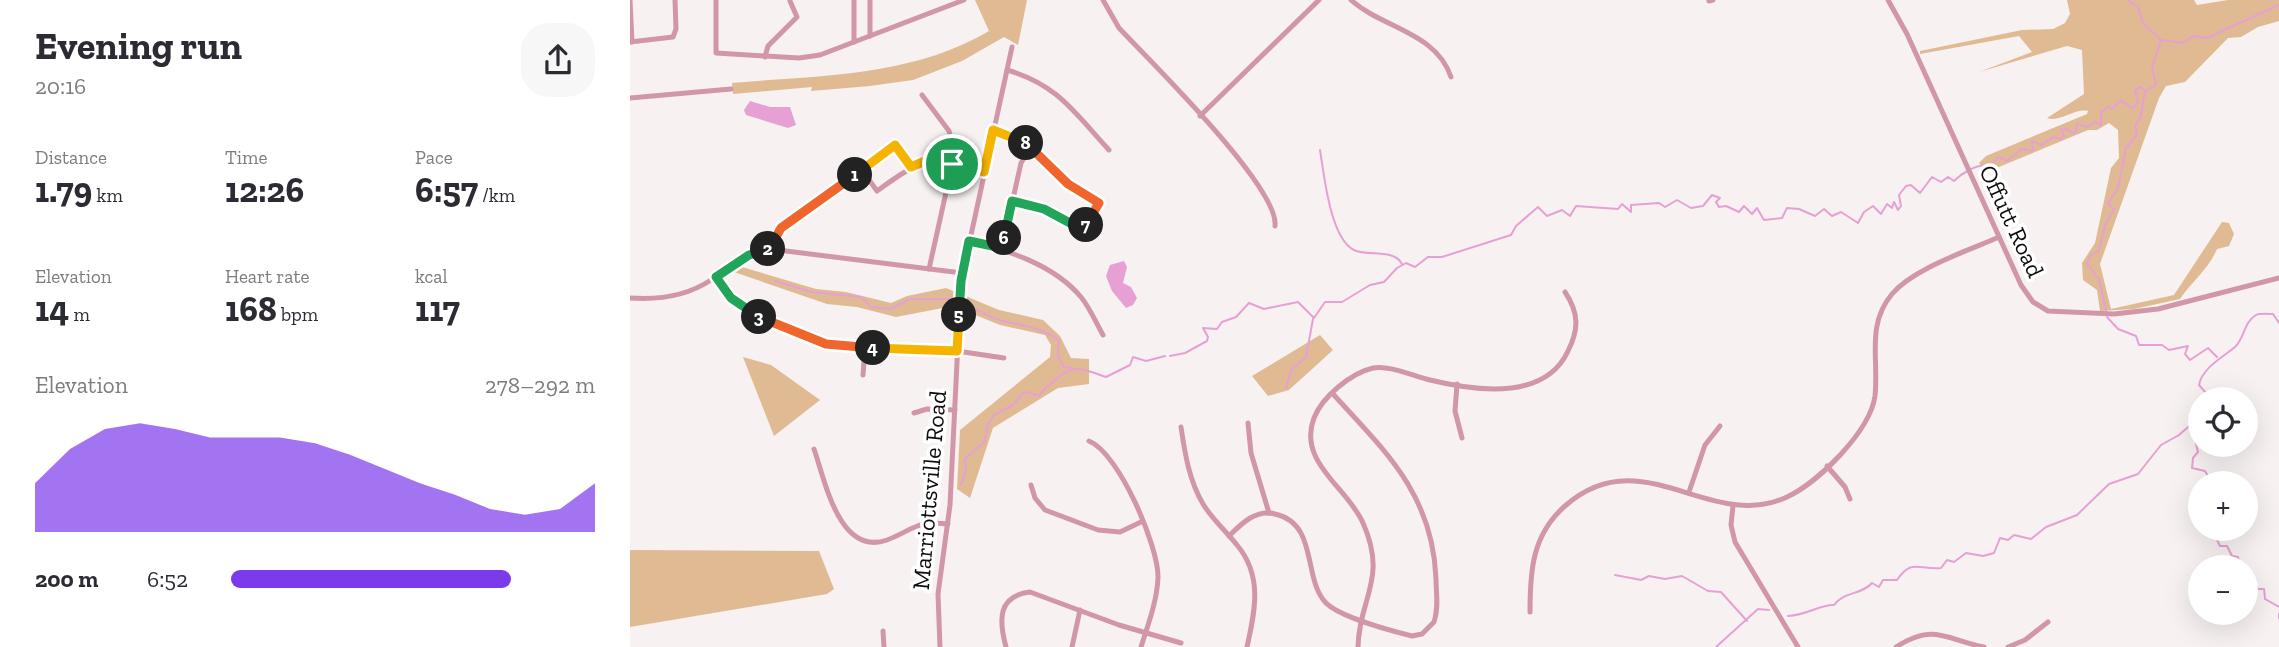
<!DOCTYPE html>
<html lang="en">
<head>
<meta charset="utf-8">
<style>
	body { margin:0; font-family:"Zilla Slab",serif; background:#f7f7f7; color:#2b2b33; height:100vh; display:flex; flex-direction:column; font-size:26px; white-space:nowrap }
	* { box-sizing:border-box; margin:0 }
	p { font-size:23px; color:#7c7c81 }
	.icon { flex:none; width:38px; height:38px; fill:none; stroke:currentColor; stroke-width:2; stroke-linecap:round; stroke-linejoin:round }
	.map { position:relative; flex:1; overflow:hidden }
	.sheet { display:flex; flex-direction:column; background:#fff; width:630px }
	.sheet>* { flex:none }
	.tools { position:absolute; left:1558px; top:387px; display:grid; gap:14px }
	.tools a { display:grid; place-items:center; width:70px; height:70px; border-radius:50%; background:#fff; box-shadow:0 7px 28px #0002; font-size:35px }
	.pin { position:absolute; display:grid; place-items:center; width:60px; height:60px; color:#fff; margin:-30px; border:4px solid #fff; border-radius:50%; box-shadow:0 2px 7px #0007 }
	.km { position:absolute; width:35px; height:35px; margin:-18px; border-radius:50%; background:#222; color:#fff; font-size:19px; line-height:35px; text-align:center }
	.round { display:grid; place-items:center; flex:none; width:74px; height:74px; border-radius:28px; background:#f7f7f7 }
	.summary { display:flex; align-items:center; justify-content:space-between; height:119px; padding:0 35px }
	h1 { font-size:38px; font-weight:800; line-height:52px }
	.metrics { display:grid; grid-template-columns:repeat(3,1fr); gap:10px; height:119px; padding:7px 35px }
	.metrics div { display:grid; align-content:center }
	.metrics b { font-size:35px; font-weight:800 }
	.metrics small { font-size:19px; font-weight:400 }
	.metrics p { font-size:19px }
	.chart { height:196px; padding:14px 35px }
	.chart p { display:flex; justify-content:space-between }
	.chart svg { width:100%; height:126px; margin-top:7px; fill:#7c3aed; opacity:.7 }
	ul { padding:0 35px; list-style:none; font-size:23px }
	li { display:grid; grid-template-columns:112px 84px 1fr; align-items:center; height:52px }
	li i { height:18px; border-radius:9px; background:#7c3aed }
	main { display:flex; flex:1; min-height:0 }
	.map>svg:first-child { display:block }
	.green { fill:#e0ba92 }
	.water { fill:#e7a0d4 }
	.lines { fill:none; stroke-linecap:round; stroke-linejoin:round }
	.stream { stroke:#e7a0d4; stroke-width:2 }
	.minor { stroke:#d296a9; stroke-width:5 }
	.split-1-casing { stroke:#fff; stroke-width:14 }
	.split-2-casing { stroke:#fff; stroke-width:14 }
	.split-3-casing { stroke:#fff; stroke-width:14 }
	.split-4-casing { stroke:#fff; stroke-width:14 }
	.split-5-casing { stroke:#fff; stroke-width:14 }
	.split-6-casing { stroke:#fff; stroke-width:14 }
	.split-7-casing { stroke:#fff; stroke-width:14 }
	.split-8-casing { stroke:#fff; stroke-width:14 }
	.split-9-casing { stroke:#fff; stroke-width:14 }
	.split-1 { stroke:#f5b400; stroke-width:9 }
	.split-2 { stroke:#f0652b; stroke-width:9 }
	.split-3 { stroke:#22a559; stroke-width:9 }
	.split-4 { stroke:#f0652b; stroke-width:9 }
	.split-5 { stroke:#f5b400; stroke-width:9 }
	.split-6 { stroke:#22a559; stroke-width:9 }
	.split-7 { stroke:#22a559; stroke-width:9 }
	.split-8 { stroke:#f0652b; stroke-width:9 }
	.split-9 { stroke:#f5b400; stroke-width:9 }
	.labels { text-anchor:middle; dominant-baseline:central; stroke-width:7; stroke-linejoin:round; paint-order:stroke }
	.street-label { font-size:24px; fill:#0d0b0b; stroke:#fff }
</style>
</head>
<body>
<main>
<section class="sheet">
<div class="summary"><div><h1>Evening run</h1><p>20:16</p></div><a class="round"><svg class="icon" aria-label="share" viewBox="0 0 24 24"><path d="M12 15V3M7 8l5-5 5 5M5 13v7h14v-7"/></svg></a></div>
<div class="metrics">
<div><p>Distance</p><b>1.79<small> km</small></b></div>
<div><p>Time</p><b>12:26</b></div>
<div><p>Pace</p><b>6:57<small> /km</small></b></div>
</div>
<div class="metrics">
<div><p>Elevation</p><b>14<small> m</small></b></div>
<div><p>Heart rate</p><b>168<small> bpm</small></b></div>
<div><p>kcal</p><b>117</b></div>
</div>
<div class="chart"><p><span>Elevation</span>278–292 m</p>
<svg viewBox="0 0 160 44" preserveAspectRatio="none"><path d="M0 44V27L10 15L20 8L30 6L40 8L50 11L60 11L70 11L80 13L90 17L100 22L110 27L120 31L130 36L140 38L150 36L160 27V44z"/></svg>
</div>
<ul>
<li><b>200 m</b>6:52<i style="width:77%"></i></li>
</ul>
</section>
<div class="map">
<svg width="1649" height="647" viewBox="0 0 1649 647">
	<rect width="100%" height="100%" fill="#f7f1f1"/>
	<g class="green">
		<path d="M345,0H397L388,45L374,37L332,61L283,80L240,86L181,91L182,87L103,94L102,83C191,75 281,77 359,31Z"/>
		<path d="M1437,0H1564L1567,5L1598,0H1649V21L1628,27L1611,37L1598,38L1555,82L1536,86L1529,98L1470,264L1481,309L1544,295L1592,222L1599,223L1604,234L1599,246L1587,249C1578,270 1562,281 1550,299L1504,309L1470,311L1467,290L1453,280L1452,263L1465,243L1481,168L1489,158L1488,130L1479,123L1467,130H1458L1369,167L1356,170L1349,163L1356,156L1457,114L1458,111C1444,108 1430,123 1417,118L1454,94L1452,50L1437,46L1349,72L1402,52L1389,36L1290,54V51L1392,30L1423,29L1435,23L1440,14Z"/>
		<polygon points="112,267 186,289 216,292 261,303 277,296 316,288 369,310 413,320 430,336 441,358 459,359 459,384 428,388 363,428 340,498 327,489 330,430 420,357 421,345 415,335 370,325 323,306 266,317 227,307 197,304 104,272"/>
		<polygon points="690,335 703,350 659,390 638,396 622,376"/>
		<polygon points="113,357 141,365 190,400 144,436"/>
		<polygon points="0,550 189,551 204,589 197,594 0,627"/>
	</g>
	<g class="water">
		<polygon points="120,101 140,107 160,107 166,125 158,128 116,115 114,110"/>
		<polygon points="494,261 497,267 493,283 501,287 507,298 503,305 496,308 482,291 476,276 480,265"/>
	</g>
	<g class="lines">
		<g class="stream">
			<polyline points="1498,0 1508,7 1513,23 1531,40 1522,68 1526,84 1516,91"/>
			<polyline points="1531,40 1553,43 1563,36 1577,38 1649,5"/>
			<path d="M690,150C694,174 700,238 724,250C737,257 764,248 772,264"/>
			<polyline points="145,281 181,292 231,297 241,307 260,309 280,299 322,299"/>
			<path d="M338,305C349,311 361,318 373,321C394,326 410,327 429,340L428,356L434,367L442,368"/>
			<polyline points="1476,311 1469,279 1457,264 1460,256 1469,250 1475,225 1484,210 1478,203 1488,188 1496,148 1507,135 1505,125 1510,119 1515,92"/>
			<polyline points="1477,317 1488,329 1506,336 1509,345 1532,345 1539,350 1558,346 1555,354 1560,360 1578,348 1587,357"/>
			<path d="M540,356L555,353L577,341L578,337L573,328L587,329L592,322L606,317L619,303L634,309L668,302L684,318L695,302H712L740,285L754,282L767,268L776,263L785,267L798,257H812L881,235L886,226L908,207L917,216L932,210L940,216L946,206L988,209L992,204L1001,212V205L1029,203L1035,207L1047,200L1061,208L1073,206L1082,195L1090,198L1086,202L1089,207L1096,206L1109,212L1114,206L1122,214L1127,208L1134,220L1152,218L1157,208L1169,209L1185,216L1194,209L1202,216L1211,212L1228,223L1234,212L1243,206L1251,214L1257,204L1262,208L1264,202L1268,210L1271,206L1269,195L1276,186L1281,185L1290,193L1302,177L1311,182L1318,177L1324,181C1331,174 1347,163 1359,166L1369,157L1377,161L1392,149L1403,151L1402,141L1412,145L1423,137L1432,139L1434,136L1431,130L1434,128L1445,134L1447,124L1457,127L1465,122L1471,125V112L1479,107L1482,109L1491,100L1503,109L1508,102L1505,91L1510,87L1516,91"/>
			<polyline points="656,388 661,370 676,357 683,319"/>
			<path d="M1576,399V393L1569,385C1572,368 1593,357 1605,347C1615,338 1613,323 1626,315C1630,313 1638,314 1643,314L1649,323"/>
			<polyline points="1569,412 1565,406 1570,402"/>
			<polyline points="1570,421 1570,426"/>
			<polyline points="1570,435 1565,440 1568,452 1563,458 1562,468 1575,471 1580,479 1578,483"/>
			<path d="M331,485L336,470L335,459L355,441L357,426L364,415L383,405L392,394L396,392L409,396C413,389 436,369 444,369C455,368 467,374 476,377L500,365L503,357L516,361L535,356"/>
			<polyline points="1581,528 1590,546 1597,546 1602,556 1608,557 1610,567"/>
			<polyline points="1615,573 1628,589 1634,589 1635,599 1649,607"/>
			<polyline points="985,575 1011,580 1019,576 1035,579 1052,576 1078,591 1091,592 1117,621"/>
			<polyline points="1649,614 1649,618"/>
			<path d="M1158,616C1178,615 1191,604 1204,605C1214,591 1232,595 1242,583L1249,587L1253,580H1267C1282,558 1288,570 1311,568L1317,560L1324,562L1336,553L1353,556L1364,553L1370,538L1378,540L1384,535L1401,539L1416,527L1447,515L1479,484L1508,474L1531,445L1549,435L1566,420L1569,412"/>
			<polyline points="1086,647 1128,609 1139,610"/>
		</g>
		<g class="minor">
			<polyline points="0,0 2,42"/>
			<polyline points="86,0 86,53 169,58 190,55 334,0"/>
			<polyline points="224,0 224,42"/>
			<polyline points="240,0 240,36"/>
			<path d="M473,0L489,28C519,60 650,188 645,226"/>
			<path d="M721,0C752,28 806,32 821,77"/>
			<polyline points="1258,0 1277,34 1391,285 1403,302 1418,311 1484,314 1528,309 1649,278"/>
			<polyline points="1079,1 1083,0"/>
			<polyline points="0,42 43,37 46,29 45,0"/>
			<polyline points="135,57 138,46 167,17 160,1"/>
			<path d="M377,70C428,85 444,112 479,150"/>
			<polyline points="292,95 319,131 325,152 299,269"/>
			<polyline points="0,98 101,89"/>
			<polyline points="570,116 689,0"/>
			<path d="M363,130C411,145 426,180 469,203L453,230L414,209L382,201"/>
			<path d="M232,170L247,191C295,156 297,158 354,172"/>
			<path d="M339,241C378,250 424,265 451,297C460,308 466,323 473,335"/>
			<polyline points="372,248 391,163 401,147"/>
			<polyline points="144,249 146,237 151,228 265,145 281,167"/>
			<polyline points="86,277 101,298 120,313 196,344 327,351 374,358"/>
			<path d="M0,298C28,300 57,296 81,280C101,268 116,252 140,249L332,273"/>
			<polyline points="233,375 235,348"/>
			<polyline points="827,384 825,411 832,438"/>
			<polyline points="284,413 297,409 325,410"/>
			<polyline points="618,423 621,453 639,513"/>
			<path d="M551,427C555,454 559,480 573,504C582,519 596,531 607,545C633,576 625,611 617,647"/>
			<path d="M459,441C489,453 529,547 528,578C527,601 518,625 511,647"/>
			<path d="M184,449C195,480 209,557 257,540C283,530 286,520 318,524"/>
			<polyline points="1197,466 1215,487 1220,499"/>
			<polyline points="401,485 405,498 415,510 468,530 490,532 511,522"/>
			<polyline points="1059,492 1075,445 1090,426"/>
			<polyline points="1103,506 1101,525 1105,542 1168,647"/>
			<path d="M599,536C612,523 626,509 645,514C689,524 672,578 696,603C710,617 762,631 782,636L792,634L804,622C809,608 806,593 806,579C803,495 756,452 703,394"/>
			<path d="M900,612C900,571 902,535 935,506C1012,438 1080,533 1157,497C1189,482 1240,431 1245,396C1249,359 1236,325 1262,294C1284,268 1338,251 1369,237"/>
			<polyline points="253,631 254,647"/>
			<polyline points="310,647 308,594 320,505 331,281 382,47"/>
			<path d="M376,647C369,621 367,596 400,592L489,625L551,643"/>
			<polyline points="442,647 450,610"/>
			<path d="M728,647C729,598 758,579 733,523C718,488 667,462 684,418C692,397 721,373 743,368C760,365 783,376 800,380C845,391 915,401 938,351C949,329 949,313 935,292"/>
			<path d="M1266,647C1304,623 1315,639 1354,647"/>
			<polyline points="1378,647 1395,640 1418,622"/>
		</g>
	</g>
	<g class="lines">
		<g class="split-1-casing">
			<polyline id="split-1" points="225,175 265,145 281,167 295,161 322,164"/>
		</g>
		<g class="split-2-casing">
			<polyline id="split-2" points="138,249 144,249 146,237 151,228 225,175"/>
		</g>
		<g class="split-3-casing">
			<polyline id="split-3" points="129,317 101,298 86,277 119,255 138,249"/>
		</g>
		<g class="split-4-casing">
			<polyline id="split-4" points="129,317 196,344 243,348"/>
		</g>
		<g class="split-5-casing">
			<polyline id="split-5" points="243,348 327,351 329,315"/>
		</g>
		<g class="split-6-casing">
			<polyline id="split-6" points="329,315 331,281 339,241 372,248 374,238"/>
		</g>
		<g class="split-7-casing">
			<polyline id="split-7" points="374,238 382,201 414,209 453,230 456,225"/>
		</g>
		<g class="split-8-casing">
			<polyline id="split-8" points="396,143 438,184 469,203 456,225"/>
		</g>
		<g class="split-9-casing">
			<polyline id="split-9" points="322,164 354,172 363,130 396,143"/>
		</g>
		<use href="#split-1" class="split-1"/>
		<use href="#split-2" class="split-2"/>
		<use href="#split-3" class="split-3"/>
		<use href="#split-4" class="split-4"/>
		<use href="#split-5" class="split-5"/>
		<use href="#split-6" class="split-6"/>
		<use href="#split-7" class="split-7"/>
		<use href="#split-8" class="split-8"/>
		<use href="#split-9" class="split-9"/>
	</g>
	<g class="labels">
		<g class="street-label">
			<text transform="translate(1382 221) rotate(65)">Offutt Road</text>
			<text transform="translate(299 490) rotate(-85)">Marriottsville Road</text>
		</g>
	</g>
</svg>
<div class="tools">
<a><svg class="icon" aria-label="locate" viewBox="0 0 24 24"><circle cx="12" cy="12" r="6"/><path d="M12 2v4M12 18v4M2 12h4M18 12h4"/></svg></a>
<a>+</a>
<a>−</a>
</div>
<div class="pin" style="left:322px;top:164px;background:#1e9e55"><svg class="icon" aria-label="arrive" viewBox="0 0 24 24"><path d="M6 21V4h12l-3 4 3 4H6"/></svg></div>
<b class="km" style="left:225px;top:175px">1</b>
<b class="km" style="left:138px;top:249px">2</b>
<b class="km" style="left:129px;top:317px">3</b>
<b class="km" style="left:243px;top:348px">4</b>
<b class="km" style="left:329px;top:315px">5</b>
<b class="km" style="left:374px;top:238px">6</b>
<b class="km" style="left:456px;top:225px">7</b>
<b class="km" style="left:396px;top:143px">8</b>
</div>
</main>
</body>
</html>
